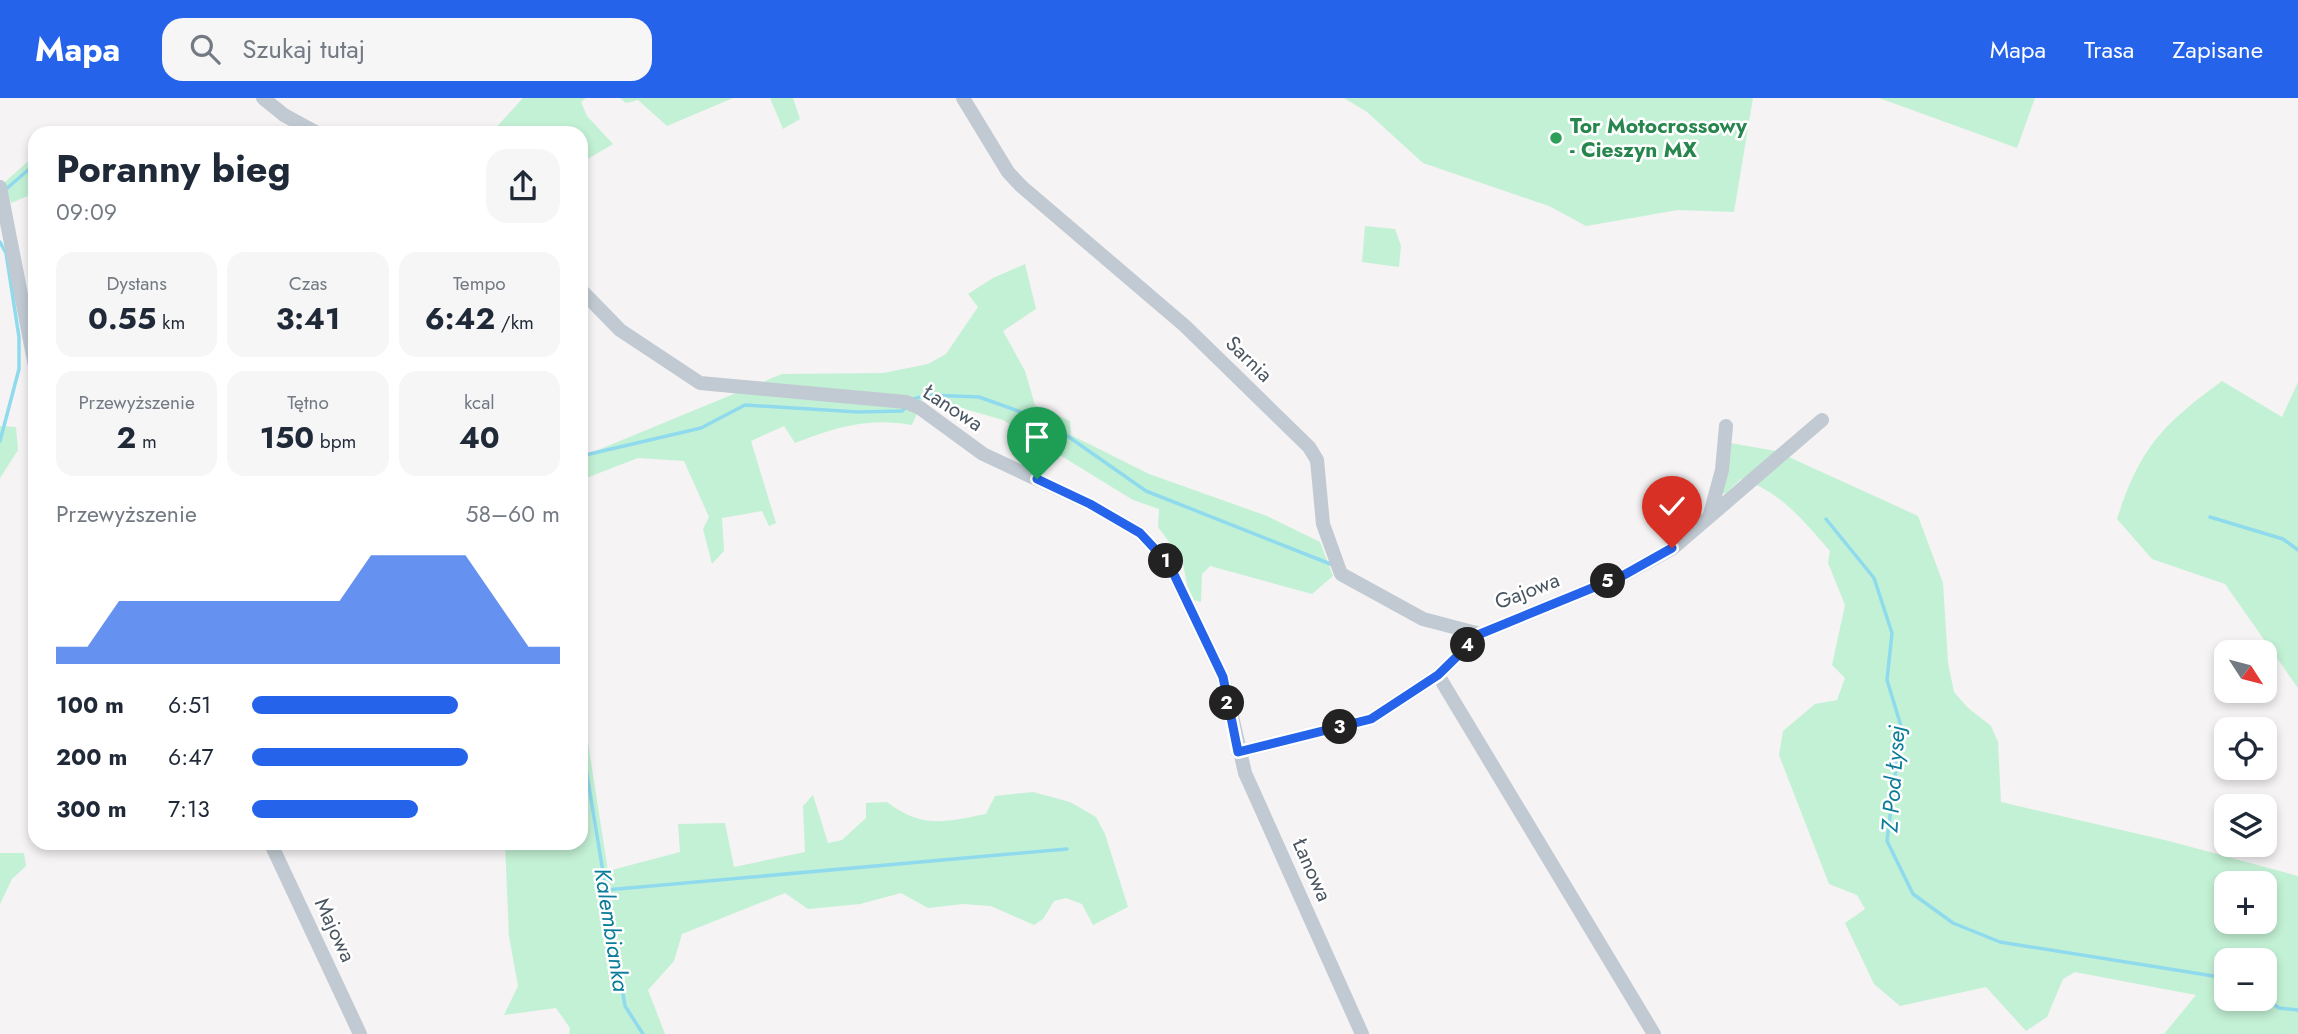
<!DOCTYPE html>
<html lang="pl">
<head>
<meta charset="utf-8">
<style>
	body { margin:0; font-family:Jost,sans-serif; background:#f6f6f7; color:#1f2937; height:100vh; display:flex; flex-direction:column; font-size:26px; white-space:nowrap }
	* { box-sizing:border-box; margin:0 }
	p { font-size:23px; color:#747a83 }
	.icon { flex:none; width:38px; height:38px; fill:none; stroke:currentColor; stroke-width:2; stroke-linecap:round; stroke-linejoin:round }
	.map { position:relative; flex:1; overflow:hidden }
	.panel { position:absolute; left:28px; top:28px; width:560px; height:724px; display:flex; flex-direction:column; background:#fff; border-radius:21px; box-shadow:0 4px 10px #0003 }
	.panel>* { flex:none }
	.needle { width:46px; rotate:126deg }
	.tools { position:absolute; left:2214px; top:542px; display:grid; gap:14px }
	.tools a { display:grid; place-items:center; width:63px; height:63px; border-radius:14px; background:#fff; box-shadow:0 4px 10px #0003; font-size:35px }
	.pin { position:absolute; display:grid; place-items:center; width:60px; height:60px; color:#fff; margin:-72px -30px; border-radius:50% 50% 50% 0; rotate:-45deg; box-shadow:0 0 7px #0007 }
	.pin .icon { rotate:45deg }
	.km { position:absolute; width:35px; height:35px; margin:-18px; border-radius:50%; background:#222; color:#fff; font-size:19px; line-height:35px; text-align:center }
	.round { display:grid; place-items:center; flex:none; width:74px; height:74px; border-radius:21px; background:#f6f6f7 }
	.head { display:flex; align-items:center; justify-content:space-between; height:119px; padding:0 28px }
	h1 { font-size:38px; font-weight:700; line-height:52px }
	.figures { display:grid; grid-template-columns:repeat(3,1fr); gap:10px; height:119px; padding:7px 28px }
	.figures div { display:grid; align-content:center; border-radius:18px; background:#f6f6f7; text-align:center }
	.figures b { font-size:30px; font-weight:700 }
	.figures small { font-size:19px; font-weight:400 }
	.figures p { font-size:19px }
	.chart { height:196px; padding:14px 28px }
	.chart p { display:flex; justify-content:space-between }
	.chart svg { width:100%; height:126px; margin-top:7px; fill:#2563eb; opacity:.7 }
	ul { padding:0 28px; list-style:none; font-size:23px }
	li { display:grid; grid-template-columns:112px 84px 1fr; align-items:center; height:52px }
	li i { height:18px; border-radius:9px; background:#2563eb }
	header { display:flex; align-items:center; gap:42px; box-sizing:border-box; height:98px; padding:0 35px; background:#2563eb; color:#fff }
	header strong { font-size:33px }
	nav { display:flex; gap:38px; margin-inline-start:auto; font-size:24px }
	.search { width:490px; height:63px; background:#f6f6f7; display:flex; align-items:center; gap:18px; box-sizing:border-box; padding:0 24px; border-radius:21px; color:#747a83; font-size:26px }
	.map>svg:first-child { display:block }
	.green { fill:#c3f1d5; fill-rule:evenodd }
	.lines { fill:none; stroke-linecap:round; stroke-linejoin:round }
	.stream { stroke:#90daee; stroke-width:3.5 }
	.minor { stroke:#c1cad2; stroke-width:14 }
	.route-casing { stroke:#fff; stroke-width:14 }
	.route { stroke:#2563eb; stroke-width:9 }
	.leisure-dot { fill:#2e9e5b; stroke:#fff; stroke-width:2.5 }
	.labels { text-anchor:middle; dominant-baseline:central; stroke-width:5; stroke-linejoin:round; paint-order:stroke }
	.leisure-label { font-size:21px; font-weight:bold; fill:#27864d; stroke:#fff; text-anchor:start }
	.street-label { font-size:21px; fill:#4a5661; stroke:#fff }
	.water-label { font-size:23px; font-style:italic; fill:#0c7c9b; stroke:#fff }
</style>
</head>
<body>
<header>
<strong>Mapa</strong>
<div class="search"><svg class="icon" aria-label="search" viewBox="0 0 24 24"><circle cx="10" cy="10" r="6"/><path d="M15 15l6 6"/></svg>Szukaj tutaj</div>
<nav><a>Mapa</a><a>Trasa</a><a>Zapisane</a></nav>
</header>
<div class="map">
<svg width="2298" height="936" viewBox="0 0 2298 936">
	<rect width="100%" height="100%" fill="#f5f3f3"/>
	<g class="green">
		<polygon points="523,0 586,0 581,4 587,18 613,46 581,65 581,35 491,35"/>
		<polygon points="620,0 733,0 667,28 638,2 626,5"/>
		<polygon points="770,0 793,0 800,21 783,31"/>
		<polygon points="1344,0 1753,0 1734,114 1678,112 1586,128 1549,108 1423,65 1367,14"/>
		<polygon points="1879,0 2035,0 2017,50"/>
		<polygon points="35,57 35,95 11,105 4,85"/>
		<polygon points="1365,128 1395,131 1401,148 1399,169 1362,164"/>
		<path d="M1025,166L1036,211L1003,233L1025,273L1035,307L1070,323L1071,337L1149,376L1267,418L1320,444L1333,478L1312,496L1210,468L1202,476L1201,504L1190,501L1182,461L1158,429L1159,411L1133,402L1003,322L924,299L912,327C869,319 835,329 795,345L784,328L751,343L776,425L769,428L762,413L722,420L724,453L712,466L703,431L709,419L684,363L638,360L581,382V359L782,276L883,275L928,266L946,256L978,209L968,196L993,180Z"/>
		<path d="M2222,283L2282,319L2298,284V590L2225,486L2152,461L2117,421C2140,350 2162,327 2222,283Z"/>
		<polygon points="0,328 16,329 18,352 0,380"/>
		<path d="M1730,345L1776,353L1918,418L1943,485L1948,565L1954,594L1967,609L1991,628L1998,644L2001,704L2169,743L2298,778V936H2164L2196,897L2075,874L2063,881L2047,919L2026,933L1986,889L1900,908L1874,886L1845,825L1865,811L1857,797L1829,786L1779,657L1783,633L1815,606L1837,602L1845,580L1832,567L1845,507L1828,465L1830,453C1805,424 1779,392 1741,381L1725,396L1719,393ZM2226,786H2264V824H2226ZM2226,863H2264V901H2226Z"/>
		<path d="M581,621L586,632L608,773L680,754L678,726L725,725L734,769L805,754L803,708L813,697L828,745L842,742L866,720V705L887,704C922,731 945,724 986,716L995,698L1033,694L1070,704L1096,719L1105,736L1128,809L1093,827L1082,806L1066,800L1054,803L1043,821L1034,827L991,808L963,806L928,810L901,795L860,806L808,811L785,795L682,836L674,863L648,892L665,936H569L570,930L556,910L504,917L518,888L509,838L505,746H581Z"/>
		<polygon points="0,755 24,755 26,768 12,781 0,806"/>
	</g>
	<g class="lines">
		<g class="stream">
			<polyline points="5,92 35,66"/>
			<polyline points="0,144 6,155 19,239 19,271 0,343"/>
			<polyline points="913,301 929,297 979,299 1046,323 1146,393 1333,467"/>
			<polyline points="581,358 701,330 745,307 858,314 902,313 906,309"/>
			<polyline points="2210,419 2283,441 2298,452"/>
			<polyline points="1826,421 1874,480 1892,535 1887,582 1901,628 1887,743 1913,796 1953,825 2000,844 2226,880"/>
			<polyline points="581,640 625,908 643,936"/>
			<polyline points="606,792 1067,751"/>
			<polyline points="2264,900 2279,910 2298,912"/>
		</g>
		<g class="minor">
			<polyline points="263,0 284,17 317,35"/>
			<polyline points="963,0 1008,74 1021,88 1185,228 1309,349 1317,362 1323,426 1341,476 1423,521 1480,536"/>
			<polyline points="0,89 35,268"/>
			<polyline points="581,192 620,232 700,285 906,304 920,310 983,356 1090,406 1140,435 1169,466 1223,579 1245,675 1362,936"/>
			<polyline points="1710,416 1722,372 1726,328"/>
			<polyline points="1438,577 1654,936"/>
			<polyline points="1238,654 1371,621 1438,577 1480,536 1624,477 1673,450 1822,322"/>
			<polyline points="271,746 360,936"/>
		</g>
	</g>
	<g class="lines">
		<g class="route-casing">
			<polyline id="route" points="1037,381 1090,406 1140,435 1169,466 1223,579 1238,654 1371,621 1438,577 1480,536 1624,477 1672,450"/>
		</g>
		<use href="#route" class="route"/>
	</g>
	<circle class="leisure-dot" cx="1556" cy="40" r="7"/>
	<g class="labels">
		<g class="leisure-label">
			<text x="1570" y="28">Tor Motocrossowy<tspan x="1570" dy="24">- Cieszyn MX</tspan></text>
		</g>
		<g class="street-label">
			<text transform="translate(1249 261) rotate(44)">Sarnia</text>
			<text transform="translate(953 310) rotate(33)">Łanowa</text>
			<text transform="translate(1527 493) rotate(-21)">Gajowa</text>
			<text transform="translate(1312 772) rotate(66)">Łanowa</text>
			<text transform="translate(335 832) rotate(65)">Majowa</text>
		</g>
		<g class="water-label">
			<text transform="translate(1893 681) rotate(-86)">Z Pod Łysej</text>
			<text transform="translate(612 832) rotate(81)">Kalembianka</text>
		</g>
	</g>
</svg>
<div class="tools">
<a><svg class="needle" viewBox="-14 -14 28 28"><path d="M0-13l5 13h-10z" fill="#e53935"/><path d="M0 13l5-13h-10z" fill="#747a83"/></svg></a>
<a><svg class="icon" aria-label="locate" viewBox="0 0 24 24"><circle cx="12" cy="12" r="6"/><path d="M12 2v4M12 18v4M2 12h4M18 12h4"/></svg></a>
<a><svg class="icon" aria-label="layers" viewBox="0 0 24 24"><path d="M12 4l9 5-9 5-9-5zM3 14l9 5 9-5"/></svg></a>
<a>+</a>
<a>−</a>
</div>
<div class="pin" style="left:1037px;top:381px;background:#1e9e55"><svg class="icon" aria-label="arrive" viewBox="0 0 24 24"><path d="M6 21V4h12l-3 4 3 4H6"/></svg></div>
<div class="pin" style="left:1672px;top:450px;background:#d93025"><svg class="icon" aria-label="check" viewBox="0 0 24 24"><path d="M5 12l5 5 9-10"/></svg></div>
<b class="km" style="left:1166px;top:463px">1</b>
<b class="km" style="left:1227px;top:605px">2</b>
<b class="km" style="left:1340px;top:629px">3</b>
<b class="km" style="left:1468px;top:547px">4</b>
<b class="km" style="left:1608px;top:483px">5</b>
<section class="panel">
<div class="head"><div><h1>Poranny bieg</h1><p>09:09</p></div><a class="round"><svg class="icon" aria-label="share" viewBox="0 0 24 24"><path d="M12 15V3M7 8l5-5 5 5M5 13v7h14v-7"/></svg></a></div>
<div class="figures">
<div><p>Dystans</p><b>0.55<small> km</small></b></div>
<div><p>Czas</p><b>3:41</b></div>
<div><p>Tempo</p><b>6:42<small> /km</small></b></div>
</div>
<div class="figures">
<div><p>Przewyższenie</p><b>2<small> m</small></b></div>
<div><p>Tętno</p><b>150<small> bpm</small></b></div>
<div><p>kcal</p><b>40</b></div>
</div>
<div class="chart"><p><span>Przewyższenie</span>58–60 m</p>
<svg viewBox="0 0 160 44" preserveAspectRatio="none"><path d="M0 44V38L10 38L20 22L30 22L40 22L50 22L60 22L70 22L80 22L90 22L100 6L110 6L120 6L130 6L140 22L150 38L160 38V44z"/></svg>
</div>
<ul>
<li><b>100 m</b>6:51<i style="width:67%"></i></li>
<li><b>200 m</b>6:47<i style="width:70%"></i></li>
<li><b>300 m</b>7:13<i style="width:54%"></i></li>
</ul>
</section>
</div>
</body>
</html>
